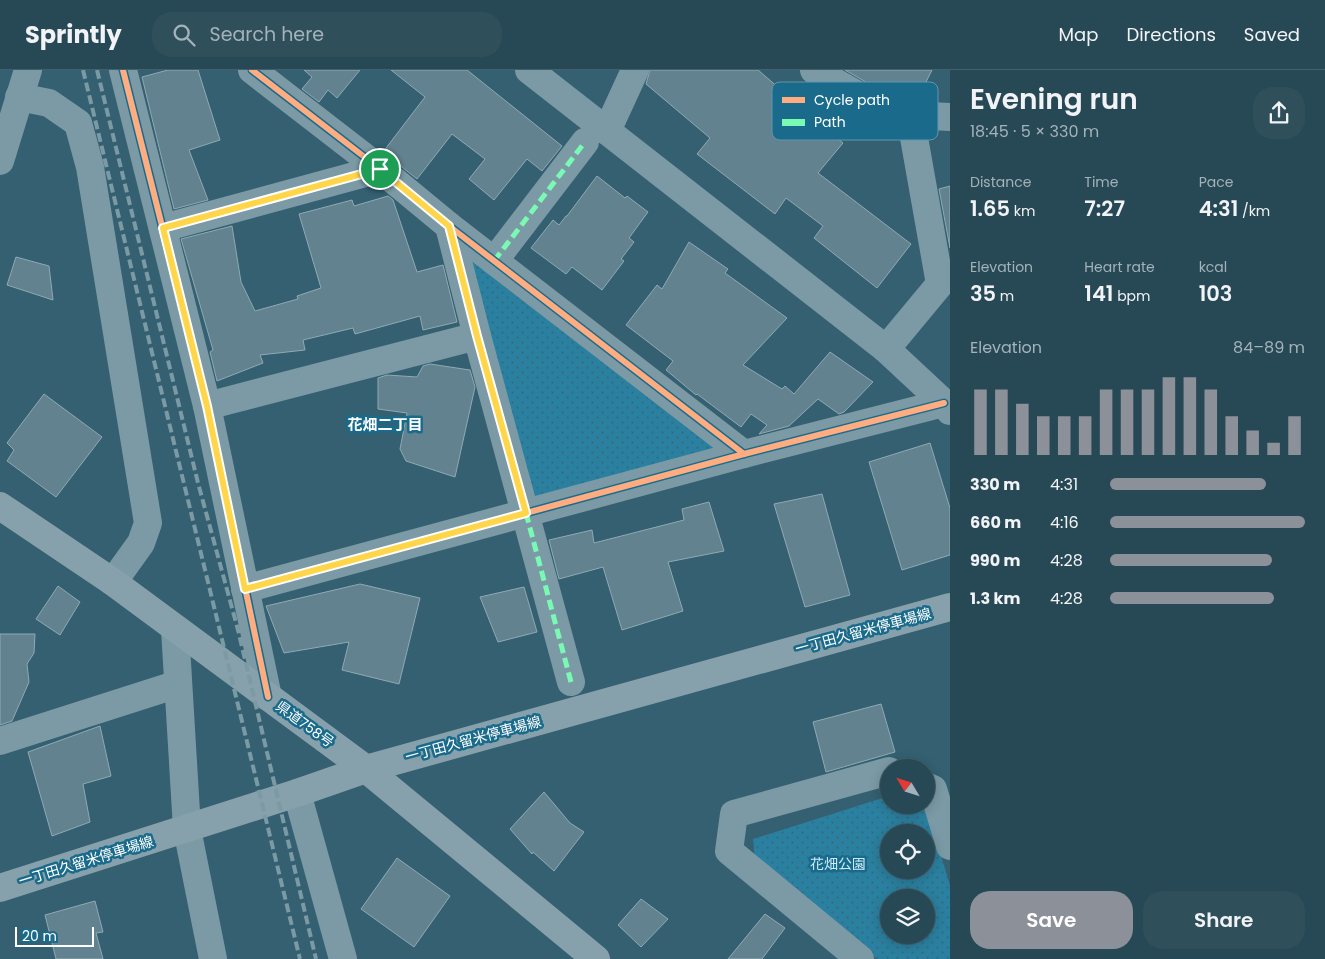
<!DOCTYPE html>
<html lang="en">
<head>
<meta charset="utf-8">
<style>
	body { margin:0; font-family:Poppins,"Noto Sans JP",sans-serif; background:#2f4f5b; color:#f1f3f6; height:100vh; display:flex; flex-direction:column; font-size:19px; white-space:nowrap }
	* { box-sizing:border-box; margin:0 }
	p { font-size:16px; color:#a4b2b9 }
	.icon { flex:none; width:28px; height:28px; fill:none; stroke:currentColor; stroke-width:2; stroke-linecap:round; stroke-linejoin:round }
	.map { position:relative; flex:1; overflow:hidden }
	.details { display:flex; flex-direction:column; background:#274855; width:375px }
	.details>* { flex:none }
	.needle { width:32px; rotate:308deg }
	.buttons { position:absolute; left:880px; top:689px; display:grid; gap:10px }
	.buttons a { display:grid; place-items:center; width:55px; height:55px; border-radius:50%; background:#274855; box-shadow:0 2px 12px #0003,0 0 0 1px #43606c; font-size:25px }
	.scale { position:absolute; left:15px; bottom:12px; width:79px; box-sizing:border-box; padding-left:5px; border:2px solid #fff; border-top:0; font-size:14px; line-height:18px; white-space:nowrap; color:#fff; -webkit-text-stroke:4px #1a6b8b; paint-order:stroke }
	.pin { position:absolute; display:grid; place-items:center; width:42px; height:42px; color:#fff; margin:-21px; border:2px solid #fff; border-radius:50%; box-shadow:0 1px 5px #0007 }
	.round { display:grid; place-items:center; flex:none; width:52px; height:52px; border-radius:20px; background:#2f4f5b }
	.overview { display:flex; align-items:center; justify-content:space-between; height:85px; padding:0 20px }
	h1 { font-size:28px; font-weight:600; line-height:38px }
	.metrics { display:grid; grid-template-columns:repeat(3,1fr); gap:8px; height:85px; padding:5px 20px }
	.metrics div { display:grid; align-content:center }
	.metrics b { font-size:21px; font-weight:600 }
	.metrics small { font-size:14px; font-weight:400 }
	.metrics p { font-size:14px }
	.chart { height:140px; padding:10px 20px }
	.chart p { display:flex; justify-content:space-between }
	.chart svg { width:100%; height:90px; margin-top:5px; stroke:#8c9099; stroke-width:6 }
	.primary-button { display:flex; gap:10px; margin-top:auto; padding:10px 20px }
	.primary-button a { flex:1; height:58px; border-radius:20px; background:#8c9099; color:#fff; font-size:20px; font-weight:600; line-height:58px; text-align:center }
	.primary-button a+a { background:#2f4f5b; color:#f1f3f6 }
	ul { padding:0 20px; list-style:none; font-size:16px }
	li { display:grid; grid-template-columns:80px 60px 1fr; align-items:center; height:38px }
	li i { height:12px; border-radius:6px; background:#8c9099 }
	header { display:flex; align-items:center; gap:30px; box-sizing:border-box; height:70px; padding:0 25px; background:#274855; border-bottom:1px solid #43606c }
	header strong { font-size:24px }
	nav { display:flex; gap:28px; margin-inline-start:auto; font-size:18px }
	.search { width:350px; height:45px; background:#2f4f5b; display:flex; align-items:center; gap:12px; box-sizing:border-box; padding:0 18px; border-radius:20px; color:#a4b2b9; font-size:19px }
	main { display:flex; flex:1; min-height:0 }
	.map>svg:first-child { display:block }
	.grass { fill:url(#grass-dots); fill-rule:evenodd }
	.building { fill:#61828e; stroke:#8faab4 }
	.lines { fill:none; stroke-linecap:round; stroke-linejoin:round }
	.minor { stroke:#7b9aa5; stroke-width:28 }
	.major { stroke:#86a1ac; stroke-width:28 }
	.rail { stroke:#7b9aa4; stroke-width:4; stroke-dasharray:9 4; stroke-linecap:butt }
	.quiet { stroke:#7af9b4; stroke-width:5; stroke-dasharray:10 5; stroke-linecap:butt }
	.cycleway-casing { stroke:#1a6b8b; stroke-width:9 }
	.cycleway { stroke:#ffac80; stroke-width:6 }
	.route-casing { stroke:#fff; stroke-width:10 }
	.route { stroke:#ffd54a; stroke-width:6 }
	.labels { text-anchor:middle; dominant-baseline:central; stroke-width:5; stroke-linejoin:round; paint-order:stroke }
	.street-label { font-size:14px; fill:#fff; stroke:#1a6b8b }
	.park-label { font-size:14px; fill:#caedfa; stroke:#1a6b8b }
	.neighbourhood-label { font-size:15px; font-weight:bold; fill:#fff; stroke:#1a6b8b }
	.key { fill:#1a6b8b; stroke:#5f97ae; stroke-width:1 }
	.key-label { font-size:14px; fill:#fff }
</style>
</head>
<body>
<header>
<strong>Sprintly</strong>
<div class="search"><svg class="icon" aria-label="search" viewBox="0 0 24 24"><circle cx="10" cy="10" r="6"/><path d="M15 15l6 6"/></svg>Search here</div>
<nav><a>Map</a><a>Directions</a><a>Saved</a></nav>
</header>
<main>
<div class="map">
<svg width="950" height="889" viewBox="0 0 950 889">
	<defs>
		<pattern id="grass-dots" width="8" height="8" patternUnits="userSpaceOnUse" patternTransform="scale(1.25)"><rect width="8" height="8" fill="#2a80a0"/><path d="M2 2h.1M6 6h.1" fill="none" stroke="#39697a" stroke-width="1.8" stroke-linecap="round"/></pattern>
	</defs>
	<rect width="100%" height="100%" fill="#346071"/>
	<g class="grass">
		<polygon points="465,180 725,381 530,435"/>
		<path d="M889,726V735H925L927,737L950,816V889H877L755,791L753,769ZM889,762H926V800H889ZM889,828H926V865H889Z"/>
	</g>
	<g class="building">
		<polygon points="168,0 198,0 220,70 189,80 208,130 174,139 142,7"/>
		<polygon points="304,0 360,0 337,28 328,20 319,32 302,19 312,7"/>
		<polygon points="391,0 467,0 562,76 542,101 527,89 494,130 469,109 485,89 452,64 417,109 383,82 425,27"/>
		<polygon points="650,0 758,0 843,73 818,103 911,174 877,218 814,168 823,156 786,128 775,144 697,84 710,68 646,14"/>
		<polygon points="845,0 932,0 917,30 876,18"/>
		<polygon points="597,106 625,128 627,126 648,142 629,168 634,172 621,189 624,191 602,220 572,197 566,204 531,178 553,150 559,155 566,146 567,146"/>
		<polygon points="950,116 950,178 939,119"/>
		<polygon points="388,126 393,130 417,202 443,195 457,252 423,260 420,246 355,264 353,258 303,270 305,280 260,285 263,293 217,311 210,282 213,280 181,169 232,156 241,212 255,241 298,229 297,226 321,218 299,144 352,130 354,136"/>
		<polygon points="689,172 728,199 725,203 787,248 743,295 782,319 785,316 794,324 830,282 873,312 844,342 839,344 818,329 789,356 759,364 767,355 751,344 741,357 697,324 696,325 666,300 673,291 626,255 657,215 662,219"/>
		<polygon points="16,187 49,196 53,230 7,215"/>
		<polygon points="430,294 470,300 475,317 455,407 406,391 400,379 407,343 378,339 378,308 387,305 417,307 423,296"/>
		<polygon points="44,324 102,367 56,427 7,391 14,380 7,373"/>
		<polygon points="930,373 950,438 950,485 902,500 869,392"/>
		<polygon points="822,424 850,525 805,537 774,434"/>
		<polygon points="709,432 724,481 668,492 683,541 622,560 603,497 559,509 549,470 592,460 594,473 684,450 682,439"/>
		<polygon points="360,514 420,528 399,614 342,600 349,572 284,583 266,536"/>
		<polygon points="58,516 80,532 60,565 36,549"/>
		<polygon points="524,517 537,562 498,572 480,527"/>
		<polygon points="0,564 35,564 34,583 27,594 29,612 12,651 0,655"/>
		<polygon points="881,634 895,682 826,702 813,652"/>
		<polygon points="100,656 111,706 83,714 90,752 52,766 28,682"/>
		<polygon points="544,722 570,753 584,762 554,801 533,782 532,784 510,759"/>
		<polygon points="397,788 450,826 414,877 361,839"/>
		<polygon points="641,829 668,849 641,877 618,855"/>
		<polygon points="95,831 103,862 96,863 103,889 56,889 45,845"/>
		<polygon points="765,844 785,858 762,889 728,889"/>
	</g>
	<g class="lines">
		<g class="minor">
			<polyline points="123,0 207,336 268,627"/>
			<polyline points="252,0 380,99 449,156 744,384"/>
			<polyline points="529,0 886,279 944,333 950,341"/>
			<polyline points="814,0 870,32 910,45 950,47"/>
			<polyline points="19,27 49,33 78,53 90,97 148,453 141,473 113,512"/>
			<polyline points="607,61 635,0"/>
			<polyline points="0,91 28,0"/>
			<polyline points="449,156 477,266 571,612"/>
			<polyline points="163,158 380,99"/>
			<polyline points="494,191 585,72"/>
			<polyline points="886,279 940,214 910,45"/>
			<polyline points="207,336 477,266"/>
			<polyline points="245,519 744,384 944,333"/>
			<polyline points="175,559 187,759 213,889"/>
			<polyline points="0,671 178,614"/>
			<polyline points="926,716 933,719 950,776"/>
			<polyline points="297,723 343,889"/>
			<polyline points="860,889 729,781 734,744 889,701"/>
		</g>
		<g class="major">
			<polyline points="0,436 113,512 366,699 596,889"/>
			<polyline points="0,818 297,723 366,699 950,537"/>
		</g>
		<g class="rail">
			<polyline points="83,0 300,889"/>
			<polyline points="97,0 198,413 238,560 316,889"/>
		</g>
		<g class="quiet">
			<polyline points="494,191 585,72"/>
			<polyline points="526,443 571,612"/>
		</g>
		<g class="cycleway-casing">
			<g id="cycleway">
				<polyline points="123,0 207,336 268,627"/>
				<polyline points="252,0 380,99 449,156 744,384"/>
				<polyline points="245,519 744,384 944,333"/>
			</g>
		</g>
		<use href="#cycleway" class="cycleway"/>
	</g>
	<g class="lines">
		<g class="route-casing">
			<polygon id="route" points="380,99 449,156 477,266 526,443 245,519 207,336 163,158"/>
		</g>
		<use href="#route" class="route"/>
	</g>
	<g class="labels">
		<g class="street-label">
			<text transform="translate(863 561) rotate(-15)">一丁田久留米停車場線</text>
			<text transform="translate(305 654) rotate(36)">県道758号</text>
			<text transform="translate(473 669) rotate(-15)">一丁田久留米停車場線</text>
			<text transform="translate(86 791) rotate(-17)">一丁田久留米停車場線</text>
		</g>
		<g class="park-label">
			<text x="838" y="794">花畑公園</text>
		</g>
		<g class="neighbourhood-label">
			<text x="385" y="354">花畑二丁目</text>
		</g>
	</g>
	<rect x="772" y="12" width="166" height="58" rx="8" class="key"/>
	<rect x="782" y="27" width="23" height="6" fill="#ffac80"/>
	<rect x="782" y="49" width="23" height="7" fill="#7af9b4"/>
	<g class="key-label">
		<text x="814" y="35">Cycle path</text>
		<text x="814" y="57">Path</text>
	</g>
</svg>
<div class="buttons">
<a><svg class="needle" viewBox="-14 -14 28 28"><path d="M0-13l5 13h-10z" fill="#e53935"/><path d="M0 13l5-13h-10z" fill="#a4b2b9"/></svg></a>
<a><svg class="icon" aria-label="locate" viewBox="0 0 24 24"><circle cx="12" cy="12" r="6"/><path d="M12 2v4M12 18v4M2 12h4M18 12h4"/></svg></a>
<a><svg class="icon" aria-label="layers" viewBox="0 0 24 24"><path d="M12 4l9 5-9 5-9-5zM3 14l9 5 9-5"/></svg></a>
</div>
<div class="scale">20 m</div>
<div class="pin" style="left:380px;top:99px;background:#1e9e55"><svg class="icon" aria-label="arrive" viewBox="0 0 24 24"><path d="M6 21V4h12l-3 4 3 4H6"/></svg></div>
</div>
<section class="details">
<div class="overview"><div><h1>Evening run</h1><p>18:45 · 5 × 330 m</p></div><a class="round"><svg class="icon" aria-label="share" viewBox="0 0 24 24"><path d="M12 15V3M7 8l5-5 5 5M5 13v7h14v-7"/></svg></a></div>
<div class="metrics">
<div><p>Distance</p><b>1.65<small> km</small></b></div>
<div><p>Time</p><b>7:27</b></div>
<div><p>Pace</p><b>4:31<small> /km</small></b></div>
</div>
<div class="metrics">
<div><p>Elevation</p><b>35<small> m</small></b></div>
<div><p>Heart rate</p><b>141<small> bpm</small></b></div>
<div><p>kcal</p><b>103</b></div>
</div>
<div class="chart"><p><span>Elevation</span>84–89 m</p>
<svg viewBox="0 0 160 44" preserveAspectRatio="none"><path d="M5 44V12M15 44V12M25 44V19M35 44V25M45 44V25M55 44V25M65 44V12M75 44V12M85 44V12M95 44V6M105 44V6M115 44V12M125 44V25M135 44V32M145 44V38M155 44V25"/></svg>
</div>
<ul>
<li><b>330 m</b>4:31<i style="width:80%"></i></li>
<li><b>660 m</b>4:16<i style="width:100%"></i></li>
<li><b>990 m</b>4:28<i style="width:83%"></i></li>
<li><b>1.3 km</b>4:28<i style="width:84%"></i></li>
</ul>
<div class="primary-button"><a>Save</a><a>Share</a></div>
</section>
</main>
</body>
</html>
